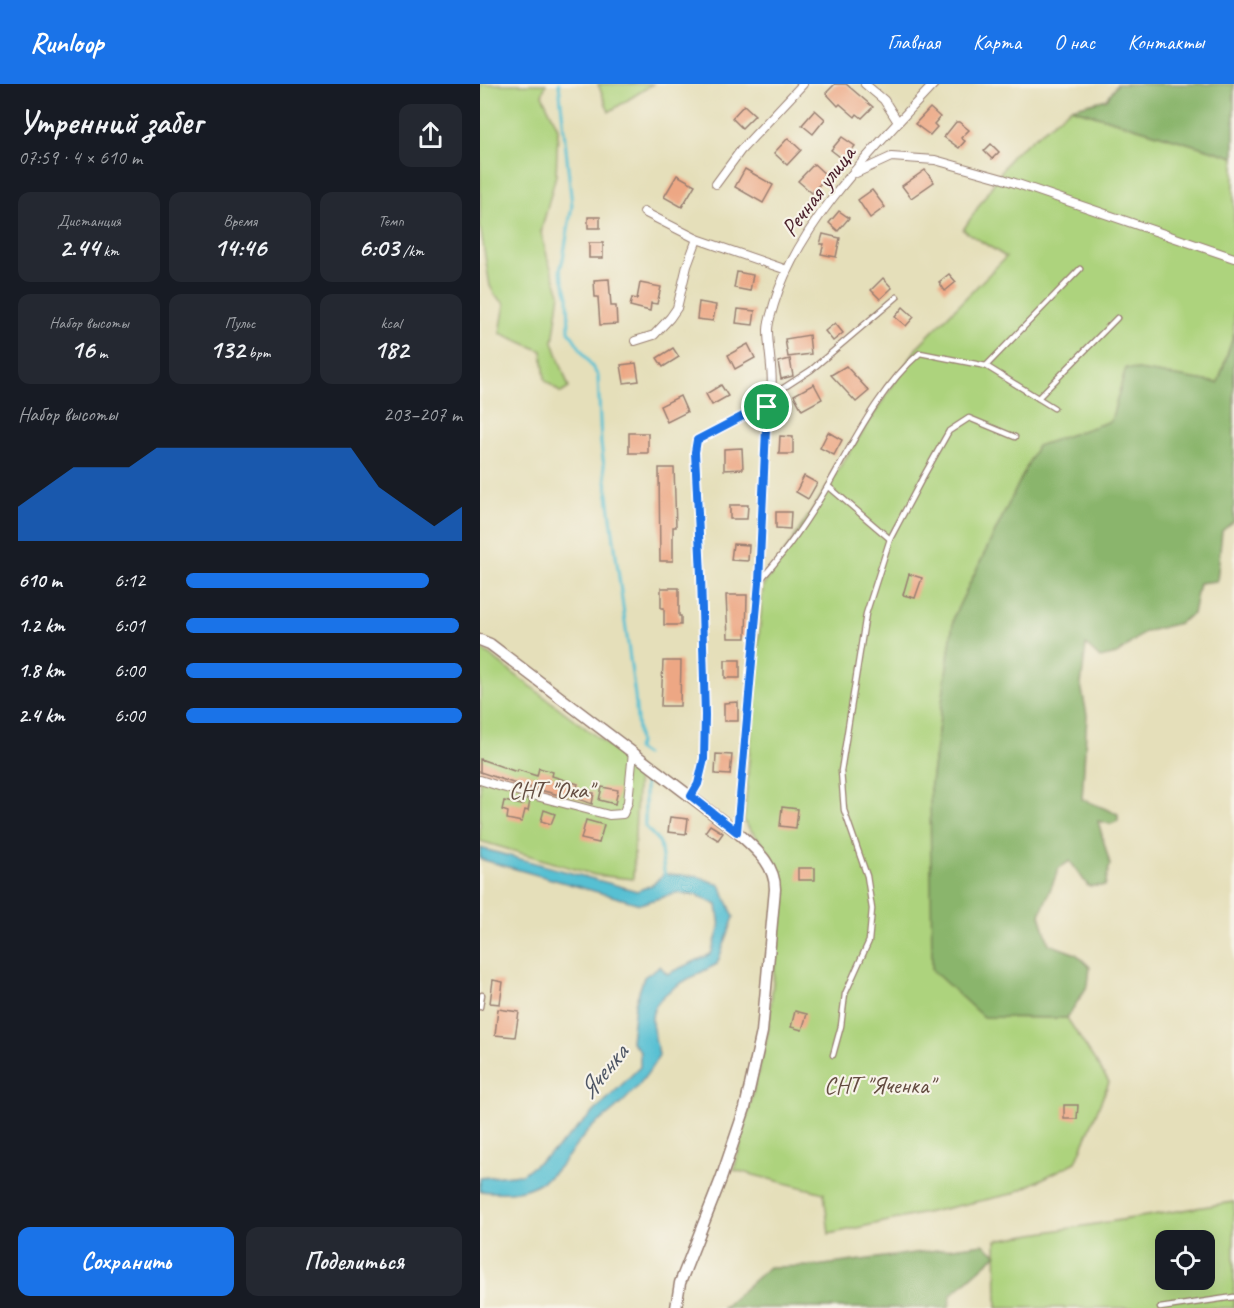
<!DOCTYPE html>
<html lang="ru">
<head>
<meta charset="utf-8">
<style>
	body { margin:0; font-family:Caveat,sans-serif; background:#242831; color:#f1f3f6; height:100vh; display:flex; flex-direction:column; font-size:22px; white-space:nowrap }
	* { box-sizing:border-box; margin:0 }
	p { font-size:20px; color:#9ea1a6 }
	.icon { flex:none; width:33px; height:33px; fill:none; stroke:currentColor; stroke-width:2; stroke-linecap:round; stroke-linejoin:round }
	.map { position:relative; flex:1; overflow:hidden }
	.panel { display:flex; flex-direction:column; background:#171b24; width:480px }
	.panel>* { flex:none }
	.controls { position:absolute; left:675px; top:1146px; display:grid; gap:12px }
	.controls a { display:grid; place-items:center; width:60px; height:60px; border-radius:12px; background:#171b24; box-shadow:0 6px 24px #0002; font-size:30px }
	.pin { position:absolute; display:grid; place-items:center; width:51px; height:51px; color:#fff; margin:-26px; border:3px solid #fff; border-radius:50%; box-shadow:0 2px 6px #0007 }
	.round { display:grid; place-items:center; flex:none; width:63px; height:63px; border-radius:12px; background:#242831 }
	.headline { display:flex; align-items:center; justify-content:space-between; height:102px; padding:0 18px }
	h1 { font-size:33px; font-weight:800; line-height:45px }
	.figures { display:grid; grid-template-columns:repeat(3,1fr); gap:9px; height:102px; padding:6px 18px }
	.figures div { display:grid; align-content:center; border-radius:12px; background:#242831; text-align:center }
	.figures b { font-size:26px; font-weight:800 }
	.figures small { font-size:16px; font-weight:400 }
	.figures p { font-size:16px }
	.chart { height:168px; padding:12px 18px }
	.chart p { display:flex; justify-content:space-between }
	.chart svg { width:100%; height:108px; margin-top:6px; fill:#1a73e8; opacity:.7 }
	.button { display:flex; gap:12px; margin-top:auto; padding:12px 18px }
	.button a { flex:1; height:69px; border-radius:12px; background:#1a73e8; color:#fff; font-size:24px; font-weight:800; line-height:69px; text-align:center }
	.button a+a { background:#242831; color:#f1f3f6 }
	ul { padding:0 18px; list-style:none; font-size:20px }
	li { display:grid; grid-template-columns:96px 72px 1fr; align-items:center; height:45px }
	li i { height:15px; border-radius:8px; background:#1a73e8 }
	header { display:flex; align-items:center; gap:36px; box-sizing:border-box; height:84px; padding:0 30px; background:#1a73e8; color:#fff }
	header strong { font-size:28px }
	nav { display:flex; gap:33px; margin-inline-start:auto; font-size:21px }
	main { display:flex; flex:1; min-height:0 }
	.map>svg:first-child { display:block }
	.green { fill:#add37d; stroke:#7c7954; stroke-width:1.5; fill-rule:evenodd }
	.forest { fill:#8ab56c; stroke:#6a6a4c; stroke-width:1.5 }
	.water { fill:#57c0d3; stroke:#50707f; stroke-width:1.5 }
	.lines { fill:none; stroke-linecap:round; stroke-linejoin:round }
	.stream { stroke:#57c0d3; stroke-width:3 }
	.building { fill:#eda784 }
	.service-casing { stroke:#987f72; stroke-width:7 }
	.minor-casing { stroke:#987f72; stroke-width:10 }
	.tertiary-casing { stroke:#987f72; stroke-width:13 }
	.service { stroke:#fff; stroke-width:4.5 }
	.minor { stroke:#fff; stroke-width:8 }
	.tertiary { stroke:#fff; stroke-width:10 }
	.route-casing { stroke:#fff; stroke-width:12 }
	.route { stroke:#1a73e8; stroke-width:8 }
	.labels { text-anchor:middle; dominant-baseline:central; stroke-width:4.5; stroke-linejoin:round; paint-order:stroke }
	.street-label { font-size:24px; fill:#4a1f2b; stroke:#f7f3e8 }
	.park-label { font-size:24px; fill:#634c40; stroke:#f7f3e8 }
	.water-label { font-size:26px; font-style:italic; fill:#4f5766; stroke:#f7f3e8 }
</style>
</head>
<body>
<header>
<strong>Runloop</strong>
<nav><a>Главная</a><a>Карта</a><a>О нас</a><a>Контакты</a></nav>
</header>
<main>
<section class="panel">
<div class="headline"><div><h1>Утренний забег</h1><p>07:59 · 4 × 610 m</p></div><a class="round"><svg class="icon" aria-label="share" viewBox="0 0 24 24"><path d="M12 15V3M7 8l5-5 5 5M5 13v7h14v-7"/></svg></a></div>
<div class="figures">
<div><p>Дистанция</p><b>2.44<small> km</small></b></div>
<div><p>Время</p><b>14:46</b></div>
<div><p>Темп</p><b>6:03<small> /km</small></b></div>
</div>
<div class="figures">
<div><p>Набор высоты</p><b>16<small> m</small></b></div>
<div><p>Пульс</p><b>132<small> bpm</small></b></div>
<div><p>kcal</p><b>182</b></div>
</div>
<div class="chart"><p><span>Набор высоты</span>203–207 m</p>
<svg viewBox="0 0 160 44" preserveAspectRatio="none"><path d="M0 44V30L10 22L20 14L30 14L40 14L50 6L60 6L70 6L80 6L90 6L100 6L110 6L120 6L130 22L140 30L150 38L160 30V44z"/></svg>
</div>
<ul>
<li><b>610 m</b>6:12<i style="width:88%"></i></li>
<li><b>1.2 km</b>6:01<i style="width:99%"></i></li>
<li><b>1.8 km</b>6:00<i style="width:100%"></i></li>
<li><b>2.4 km</b>6:00<i style="width:100%"></i></li>
</ul>
<div class="button"><a>Сохранить</a><a>Поделиться</a></div>
</section>
<div class="map">
<svg width="754" height="1224" viewBox="0 0 754 1224">
	<rect width="100%" height="100%" fill="#f7f3e8"/>
	<filter id="ink" filterUnits="userSpaceOnUse"><feTurbulence type="fractalNoise" baseFrequency=".0167" numOctaves="2"/><feDisplacementMap in="SourceGraphic" scale="12" xChannelSelector="R" yChannelSelector="G"/><feConvolveMatrix kernelMatrix="1 2 1 2 8 2 1 2 1" color-interpolation-filters="sRGB"/></filter>
	<filter id="wash" filterUnits="userSpaceOnUse"><feTurbulence type="fractalNoise" baseFrequency=".008" numOctaves="4" result="noise"/><feDisplacementMap in="SourceGraphic" scale="24" xChannelSelector="R" yChannelSelector="G"/><feGaussianBlur stdDeviation="1.35" result="paint"/><feColorMatrix in="noise" values="0 0 0 0 0 0 0 0 0 0 0 0 0 0 0 0 0 1.4 0 .05"/><feComposite in="paint" operator="in"/></filter>
	<g filter="url(#wash)">
		<rect width="100%" height="100%" fill="#e5dfba"/>
		<g class="green">
			<polygon points="0,0 66,0 62,11 78,44 76,91 61,148 68,176 80,209 73,258 89,304 81,309 65,296 62,267 20,249 25,220 15,211 10,202 0,142"/>
			<polygon points="118,0 173,0 129,28"/>
			<polygon points="591,24 754,73 754,250 738,299 646,284 631,337 557,362 474,532 450,706 504,933 587,934 629,998 596,1078 532,1110 349,1150 344,1109 254,1086 288,948 303,800 289,768 264,738 283,502 438,262 526,173 483,146 532,71"/>
			<polygon points="0,564 158,684 153,795 115,791 0,757"/>
			<path d="M754,1118V1224H517L516,1156ZM686,1156H724V1196H686Z"/>
		</g>
		<g class="forest">
			<polygon points="637,0 754,0 754,73 591,24 627,15"/>
			<polygon points="754,250 754,437 742,447 737,497 719,499 713,530 699,539 665,548 637,570 620,574 606,561 601,601 607,631 602,715 638,730 638,737 631,740 618,737 630,780 625,802 608,802 590,777 579,784 560,831 569,860 596,870 610,883 608,901 587,934 503,933 452,886 450,706 474,532 557,362 631,337 646,284 738,299"/>
			<polygon points="503,1160 517,1170 471,1211 469,1224 243,1224 289,1183 336,1182"/>
		</g>
		<path class="water" d="M0,764L157,807L172,801L184,790L217,792L240,801L254,833L237,880C216,892 170,908 172,938C173,949 177,961 179,971C166,995 149,1014 128,1031C123,1035 118,1038 113,1042C92,1062 80,1092 51,1103C35,1110 16,1109 0,1107V1094L42,1090L76,1065L160,983V967L151,957L155,920L164,893L180,882L187,890L231,870L240,843L237,821L217,811L196,809L160,820L0,775Z"/>
		<g class="lines">
			<g class="stream">
				<polyline points="79,0 92,121 83,175 80,186 88,212 89,247 118,292 121,360 155,612 159,660 156,665 165,671"/>
				<polyline points="165,694 165,742 180,759 185,794"/>
			</g>
		</g>
		<g id="blocks">
			<g class="building">
				<polygon points="355,0 366,0 393,23 382,34 377,30 375,33 360,20 358,22 346,9"/>
				<polygon points="264,21 275,31 262,44 252,34"/>
				<polygon points="450,24 460,33 454,40 457,43 450,51 435,40"/>
				<polygon points="335,26 345,35 333,50 322,41"/>
				<polygon points="476,38 479,38 489,46 481,54 485,57 479,64 464,53"/>
				<polygon points="362,53 375,62 364,76 351,66"/>
				<polygon points="308,54 321,66 307,81 294,69"/>
				<polygon points="511,60 519,68 512,75 504,67"/>
				<polygon points="334,80 347,92 332,109 318,97"/>
				<polygon points="265,85 293,101 283,119 255,103"/>
				<polygon points="445,86 454,98 431,114 422,102"/>
				<polygon points="197,91 215,101 202,123 184,113"/>
				<polygon points="392,106 405,123 390,134 378,116"/>
				<polygon points="359,127 369,134 358,147 349,139"/>
				<rect x="108" y="133" width="12" height="11"/>
				<polygon points="343,150 360,154 356,173 341,170 344,160 340,160"/>
				<rect x="109" y="159" width="14" height="15"/>
				<polygon points="257,188 273,191 270,207 254,204"/>
				<polygon points="469,190 476,198 465,207 459,198"/>
				<polygon points="403,194 412,204 400,215 391,206"/>
				<polygon points="129,195 131,222 136,222 137,240 120,241 118,213 115,213 114,196"/>
				<polygon points="160,199 181,203 177,220 171,219 170,227 150,222 152,214 157,215"/>
				<polygon points="219,218 236,221 233,237 217,235"/>
				<polygon points="423,223 434,233 426,242 415,233"/>
				<polygon points="258,225 275,227 273,241 256,239"/>
				<polygon points="355,239 363,249 353,257 345,247"/>
				<polygon points="329,251 331,270 308,273 305,255"/>
				<polygon points="268,260 275,274 255,285 248,271"/>
				<polygon points="193,264 199,273 183,283 177,274"/>
				<polygon points="310,275 313,292 301,295 298,278"/>
				<polygon points="156,279 159,297 144,299 141,281"/>
				<polygon points="366,282 389,307 376,318 351,291"/>
				<polygon points="334,300 342,315 322,326 314,311"/>
				<polygon points="241,301 248,312 232,321 226,310"/>
				<polygon points="200,312 207,328 187,338 180,322"/>
				<polygon points="348,348 362,356 354,371 340,364"/>
				<rect x="149" y="349" width="19" height="20"/>
				<polygon points="300,352 313,353 313,370 299,370"/>
				<polygon points="262,364 263,385 244,386 244,365"/>
				<polygon points="179,384 194,384 196,443 193,443 193,477 180,477"/>
				<polygon points="324,392 337,399 328,415 316,408"/>
				<polygon points="250,421 268,421 267,435 250,435"/>
				<polygon points="296,428 311,428 310,445 296,444"/>
				<polygon points="253,460 269,461 268,477 251,476"/>
				<polygon points="429,490 442,494 435,514 423,511"/>
				<polygon points="181,504 199,504 199,532 201,532 201,541 184,541 184,524 181,524"/>
				<polygon points="246,511 267,511 266,554 248,554"/>
				<rect x="245" y="576" width="15" height="18"/>
				<polygon points="183,577 201,577 200,622 181,622"/>
				<polygon points="258,618 258,637 244,637 244,619"/>
				<polygon points="236,670 252,671 250,691 235,690"/>
				<polygon points="0,675 37,688 38,686 57,692 59,684 73,688 72,692 98,700 96,706 114,709 112,720 88,711 87,713 33,699 0,688"/>
				<polygon points="122,703 138,706 135,720 119,716"/>
				<polygon points="43,715 50,717 48,727 45,726 42,738 27,735 28,728 22,726 24,717 42,721"/>
				<polygon points="302,723 318,725 316,744 300,742"/>
				<polygon points="64,726 75,730 71,740 61,737"/>
				<polygon points="190,733 208,735 206,750 188,748"/>
				<polygon points="106,736 124,741 119,759 101,755"/>
				<polygon points="230,741 243,749 238,756 225,748"/>
				<rect x="318" y="784" width="17" height="12"/>
				<polygon points="13,896 23,898 20,920 10,919"/>
				<polygon points="18,925 39,928 35,953 15,951"/>
				<polygon points="315,927 327,930 322,946 311,943"/>
				<polygon points="584,1021 598,1021 597,1035 584,1035"/>
			</g>
		</g>
	</g>
	<g filter="url(#ink)">
		<use href="#blocks" fill-opacity="0" stroke="#987f72" stroke-width="1.5"/>
		<g class="lines">
			<g class="service-casing">
				<g id="service">
					<polyline points="506,282 600,185"/>
					<polyline points="291,312 331,286 417,213"/>
					<polyline points="558,314 637,234"/>
					<polyline points="348,402 410,455"/>
					<path d="M280,496C307,467 329,434 349,400C374,356 402,301 440,269L506,282L574,324"/>
					<polyline points="0,923 2,911"/>
					<polyline points="353,971 361,942 365,910 389,857 392,825 387,792 364,726 361,687 386,530 410,455 443,393 469,347 489,334 535,353"/>
					<polyline points="680,1224 754,1213"/>
				</g>
			</g>
			<g class="minor-casing">
				<g id="minor">
					<polyline points="385,0 404,16 418,38"/>
					<polyline points="376,89 411,73 455,76 523,95 754,174"/>
					<polyline points="236,100 261,66 323,0"/>
					<polyline points="164,128 217,155 307,186"/>
					<polyline points="155,257 174,251 190,234 197,224 207,182 217,155"/>
					<polyline points="0,696 22,703 129,731 143,730 148,718 153,668"/>
					<polyline points="211,712 218,700 224,675 225,631 221,491 215,368 217,356 265,331 287,323"/>
					<path d="M257,748L279,498L287,323C297,298 288,272 288,246C288,238 292,228 294,220C318,139 397,61 454,0"/>
				</g>
			</g>
			<g class="tertiary-casing">
				<path id="tertiary" d="M0,556L10,560L257,748C274,764 295,779 295,805L282,948L265,1024L241,1095L200,1199L196,1224"/>
			</g>
			<use href="#service" class="service"/>
			<use href="#minor" class="minor"/>
			<use href="#tertiary" class="tertiary"/>
		</g>
	</g>
	<g class="lines" filter="url(#ink)">
		<g class="route-casing">
			<polygon id="route" points="287,323 279,498 257,748 211,712 218,700 224,675 225,631 221,491 215,368 217,356 265,331"/>
		</g>
		<use href="#route" class="route"/>
	</g>
	<g class="labels">
		<g class="street-label">
			<text transform="translate(338 107) rotate(-53)">Речная улица</text>
		</g>
		<g class="park-label">
			<text x="71" y="706">СНТ "Ока"</text>
			<text x="399" y="1001">СНТ "Яченка"</text>
		</g>
		<g class="water-label">
			<text transform="translate(123 988) rotate(-51)">Яченка</text>
		</g>
	</g>
</svg>
<div class="controls">
<a><svg class="icon" aria-label="locate" viewBox="0 0 24 24"><circle cx="12" cy="12" r="6"/><path d="M12 2v4M12 18v4M2 12h4M18 12h4"/></svg></a>
</div>
<div class="pin" style="left:287px;top:323px;background:#1e9e55"><svg class="icon" aria-label="arrive" viewBox="0 0 24 24"><path d="M6 21V4h12l-3 4 3 4H6"/></svg></div>
</div>
</main>
</body>
</html>
